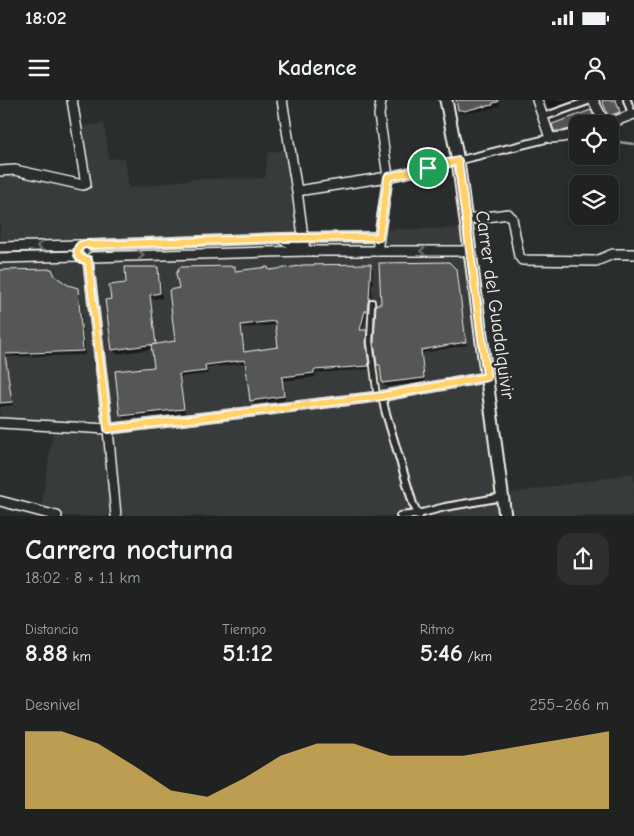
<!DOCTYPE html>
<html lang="es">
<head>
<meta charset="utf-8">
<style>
	body { margin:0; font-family:"Comic Neue",sans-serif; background:#2d2f2f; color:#f1f3f6; height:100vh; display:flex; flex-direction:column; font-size:19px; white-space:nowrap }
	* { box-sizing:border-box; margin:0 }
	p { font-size:16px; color:#a2a4a5 }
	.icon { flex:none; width:28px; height:28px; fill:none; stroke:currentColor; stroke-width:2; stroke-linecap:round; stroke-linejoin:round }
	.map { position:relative; height:416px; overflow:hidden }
	.panel { display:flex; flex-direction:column; background:#202222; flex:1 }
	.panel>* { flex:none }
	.tools { position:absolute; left:569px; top:15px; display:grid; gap:10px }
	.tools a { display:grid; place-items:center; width:50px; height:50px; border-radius:10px; background:#202222; box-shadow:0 2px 8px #0003,0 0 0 1px #3d3f40; font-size:25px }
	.pin { position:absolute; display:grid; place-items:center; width:42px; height:42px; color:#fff; margin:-21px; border:2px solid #fff; border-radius:50%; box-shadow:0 1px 5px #0007 }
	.round { display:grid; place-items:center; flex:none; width:52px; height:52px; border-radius:15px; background:#2d2f2f }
	.head { display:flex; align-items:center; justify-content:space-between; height:85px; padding:0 25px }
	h1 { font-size:28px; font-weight:600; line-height:38px }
	.figures { display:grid; grid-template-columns:repeat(3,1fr); gap:8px; height:85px; padding:5px 25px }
	.figures div { display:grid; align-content:center }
	.figures b { font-size:25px; font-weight:600 }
	.figures small { font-size:14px; font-weight:400 }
	.figures p { font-size:14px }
	.chart { height:140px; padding:10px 25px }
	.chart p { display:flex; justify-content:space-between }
	.chart svg { width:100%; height:90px; margin-top:5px; fill:#ffd166; opacity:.7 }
	.status { display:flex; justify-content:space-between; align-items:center; height:35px; padding:0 25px; background:#202222; direction:ltr }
	.status svg { height:14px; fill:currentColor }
	header { display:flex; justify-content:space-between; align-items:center; height:65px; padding:0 25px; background:#202222; font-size:22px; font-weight:600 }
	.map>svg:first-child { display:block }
	.built { fill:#373a3a }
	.shadow { fill:#0007; fill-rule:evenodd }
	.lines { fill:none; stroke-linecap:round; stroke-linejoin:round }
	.stream { stroke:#9f9f9a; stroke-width:2.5 }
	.building { fill:#555756; stroke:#f4f1e8; fill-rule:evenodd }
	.service-casing { stroke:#f4f1e8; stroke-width:8 }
	.pedestrian-casing { stroke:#f4f1e8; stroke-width:10 }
	.minor-casing { stroke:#f4f1e8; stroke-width:12 }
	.tertiary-casing { stroke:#f4f1e8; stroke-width:15 }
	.service { stroke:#2a2d2e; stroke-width:4.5 }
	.pedestrian { stroke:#2a2d2e; stroke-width:6 }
	.minor { stroke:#2a2d2e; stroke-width:9 }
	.tertiary { stroke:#2a2d2e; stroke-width:11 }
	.oneway { stroke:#71726f }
	.route-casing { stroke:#fff; stroke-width:10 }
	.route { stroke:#ffd166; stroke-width:6 }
	.labels { text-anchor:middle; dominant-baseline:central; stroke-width:4.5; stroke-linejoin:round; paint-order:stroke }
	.street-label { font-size:19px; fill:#f4f1e8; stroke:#2a2d2e }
</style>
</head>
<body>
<div class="status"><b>18:02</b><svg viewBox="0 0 49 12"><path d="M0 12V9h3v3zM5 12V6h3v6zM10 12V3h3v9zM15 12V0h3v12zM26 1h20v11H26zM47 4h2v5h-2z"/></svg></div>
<header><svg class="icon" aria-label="menu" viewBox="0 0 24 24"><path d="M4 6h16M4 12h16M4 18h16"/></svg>Kadence<svg class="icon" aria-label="person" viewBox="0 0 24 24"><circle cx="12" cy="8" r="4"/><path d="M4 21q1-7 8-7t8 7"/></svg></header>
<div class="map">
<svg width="634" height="416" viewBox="0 0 634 416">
	<rect width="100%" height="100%" fill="#2a2d2e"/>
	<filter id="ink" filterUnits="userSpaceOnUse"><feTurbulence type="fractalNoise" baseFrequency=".02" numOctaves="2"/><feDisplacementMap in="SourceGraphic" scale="10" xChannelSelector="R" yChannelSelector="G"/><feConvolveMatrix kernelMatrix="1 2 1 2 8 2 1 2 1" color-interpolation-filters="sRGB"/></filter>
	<g filter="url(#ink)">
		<polygon class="built" points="104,23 109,59 125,58 129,88 194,79 265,78 268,53 295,47 305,131 468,128 506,394 634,373 634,416 43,416 40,415 53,332 0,329 0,72 85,84 77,27"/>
		<g class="shadow">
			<polygon points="461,0 499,0 500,6 494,7 494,8 467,13 466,12 461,13 459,10"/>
			<polygon points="545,0 575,0 549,9"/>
			<polygon points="603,0 615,0 621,15 611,19"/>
			<polygon points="593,15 596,24 578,24 578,31 558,35 555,31"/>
			<path d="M370,165L373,169L371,203L369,206V214H367L362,231H366L368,235L367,247L370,269L315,273L316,277L283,281L285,300L254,304L252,300L247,263L207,268L208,274L180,277L185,313L124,319L121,315L155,268L153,249L116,254L113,249L112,200L128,184L157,169L159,173L162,198L151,199L157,245L177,242L180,189L234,167L237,172L269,171ZM277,225L280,248L245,253L242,228Z"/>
			<polygon points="456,171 458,175 467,245 422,253 425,282 386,287 384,283 382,268 380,268 378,265 382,205"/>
			<polygon points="55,177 68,186 77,189 80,193 85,255 6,257 13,305 0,307 0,221"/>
		</g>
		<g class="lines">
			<polyline class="stream" points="610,41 634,44"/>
		</g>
		<g class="building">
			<polygon points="456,0 498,0 498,2 493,3 493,5 484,7 484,6 464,11 463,10 458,10"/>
			<polygon points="602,0 616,0 620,12 608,16"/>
			<polygon points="591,10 595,20 589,22 590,24 578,24 578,27 562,31 554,31 552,24"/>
			<polygon points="449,162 457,170 466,242 421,250 424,278 382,283 380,265 377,265 374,242 376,204 381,204 379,163"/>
			<path d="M371,164L369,199L368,202L367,211H365L360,230H367L366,242L369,266L314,270V273L282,277L284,296L250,301L245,260L205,265L206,271L179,274L184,309L120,316L115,271L154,267L151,245L175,241L169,190L179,188L176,174L180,167L235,166V171L268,167L269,170L301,166V165ZM275,221L278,247L244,252L241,225Z"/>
			<polygon points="125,167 158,167 160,193 150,195 156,244 112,250 105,200 111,199 109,185 126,183"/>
			<polygon points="52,169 55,176 68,185 78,188 83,251 5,254 12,302 0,303 0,170"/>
		</g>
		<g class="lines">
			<g class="service-casing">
				<polyline id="service" points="372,202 370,242 377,297"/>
			</g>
			<g class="pedestrian-casing">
				<g id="pedestrian">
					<polyline points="627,0 632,14"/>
					<polyline points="543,17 591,0"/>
					<polyline points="428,68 550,38"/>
					<polyline points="382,296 385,310 413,404 419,416"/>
					<polyline points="400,416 418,414 445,407 503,397"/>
				</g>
			</g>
			<g class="minor-casing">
				<g id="minor">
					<polyline points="282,0 297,91 305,151"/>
					<polyline points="537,0 550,38 563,37 578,33"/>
					<polyline points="593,0 605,24"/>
					<polyline points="607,24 634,14"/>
					<polyline points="0,71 15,70 83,85 86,84 72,0"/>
					<polyline points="297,91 388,77 428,68"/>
					<polyline points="465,120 508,114 512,118 519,156 522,160 596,161 613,154 634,154"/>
					<polyline points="281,138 379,137"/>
					<polyline points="91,145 280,138 303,150"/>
					<polyline points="0,147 80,145"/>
					<polyline points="377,151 388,77 379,15 381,1 382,0"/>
					<polyline points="92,157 305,151 469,151"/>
					<polyline points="0,158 79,156"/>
					<polyline points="88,160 108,329 116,416"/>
					<polyline points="0,323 108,329 382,296 487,277"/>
					<polyline points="0,401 57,416"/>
				</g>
			</g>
			<g class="tertiary-casing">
				<polyline id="tertiary" points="446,0 458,61 505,416"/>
			</g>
			<use href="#service" class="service"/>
			<use href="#pedestrian" class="pedestrian"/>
			<use href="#minor" class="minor"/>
			<use href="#tertiary" class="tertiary"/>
		</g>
		<defs><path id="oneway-chevron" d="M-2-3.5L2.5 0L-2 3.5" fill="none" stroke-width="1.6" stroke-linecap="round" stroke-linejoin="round" transform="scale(1.25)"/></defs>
		<g class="oneway">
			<use href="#oneway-chevron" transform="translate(40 146) rotate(179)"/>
			<use href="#oneway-chevron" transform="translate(423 151) rotate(180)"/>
			<use href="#oneway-chevron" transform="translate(141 155) rotate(-2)"/>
		</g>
	</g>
	<g class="lines" filter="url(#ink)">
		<g class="route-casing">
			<path id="route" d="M458,61L487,277L382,296L108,329L88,160C71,160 76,139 91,145L280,138L379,137L388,77Z"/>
		</g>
		<use href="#route" class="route"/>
	</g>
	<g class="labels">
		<g class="street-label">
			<text transform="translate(495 205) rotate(82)">Carrer del Guadalquivir</text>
		</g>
	</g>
</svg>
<div class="tools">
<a><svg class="icon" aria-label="locate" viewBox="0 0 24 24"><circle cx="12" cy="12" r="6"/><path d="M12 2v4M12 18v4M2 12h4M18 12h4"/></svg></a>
<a><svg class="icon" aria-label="layers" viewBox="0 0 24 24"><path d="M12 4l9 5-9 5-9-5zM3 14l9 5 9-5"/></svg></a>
</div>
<div class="pin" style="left:428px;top:68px;background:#1e9e55"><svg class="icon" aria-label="arrive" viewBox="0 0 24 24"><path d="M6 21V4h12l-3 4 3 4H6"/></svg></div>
</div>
<section class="panel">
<div class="head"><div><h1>Carrera nocturna</h1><p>18:02 · 8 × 1.1 km</p></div><a class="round"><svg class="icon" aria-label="share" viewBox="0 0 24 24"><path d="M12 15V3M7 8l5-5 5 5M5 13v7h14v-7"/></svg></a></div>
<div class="figures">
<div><p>Distancia</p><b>8.88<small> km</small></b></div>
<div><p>Tiempo</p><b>51:12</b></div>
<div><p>Ritmo</p><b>5:46<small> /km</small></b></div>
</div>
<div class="chart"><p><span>Desnivel</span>255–266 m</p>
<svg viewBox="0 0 160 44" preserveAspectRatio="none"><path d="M0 44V6L10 6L20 12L30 23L40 35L50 38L60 29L70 18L80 12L90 12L100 18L110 18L120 18L130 15L140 12L150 9L160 6V44z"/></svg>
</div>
</section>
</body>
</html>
